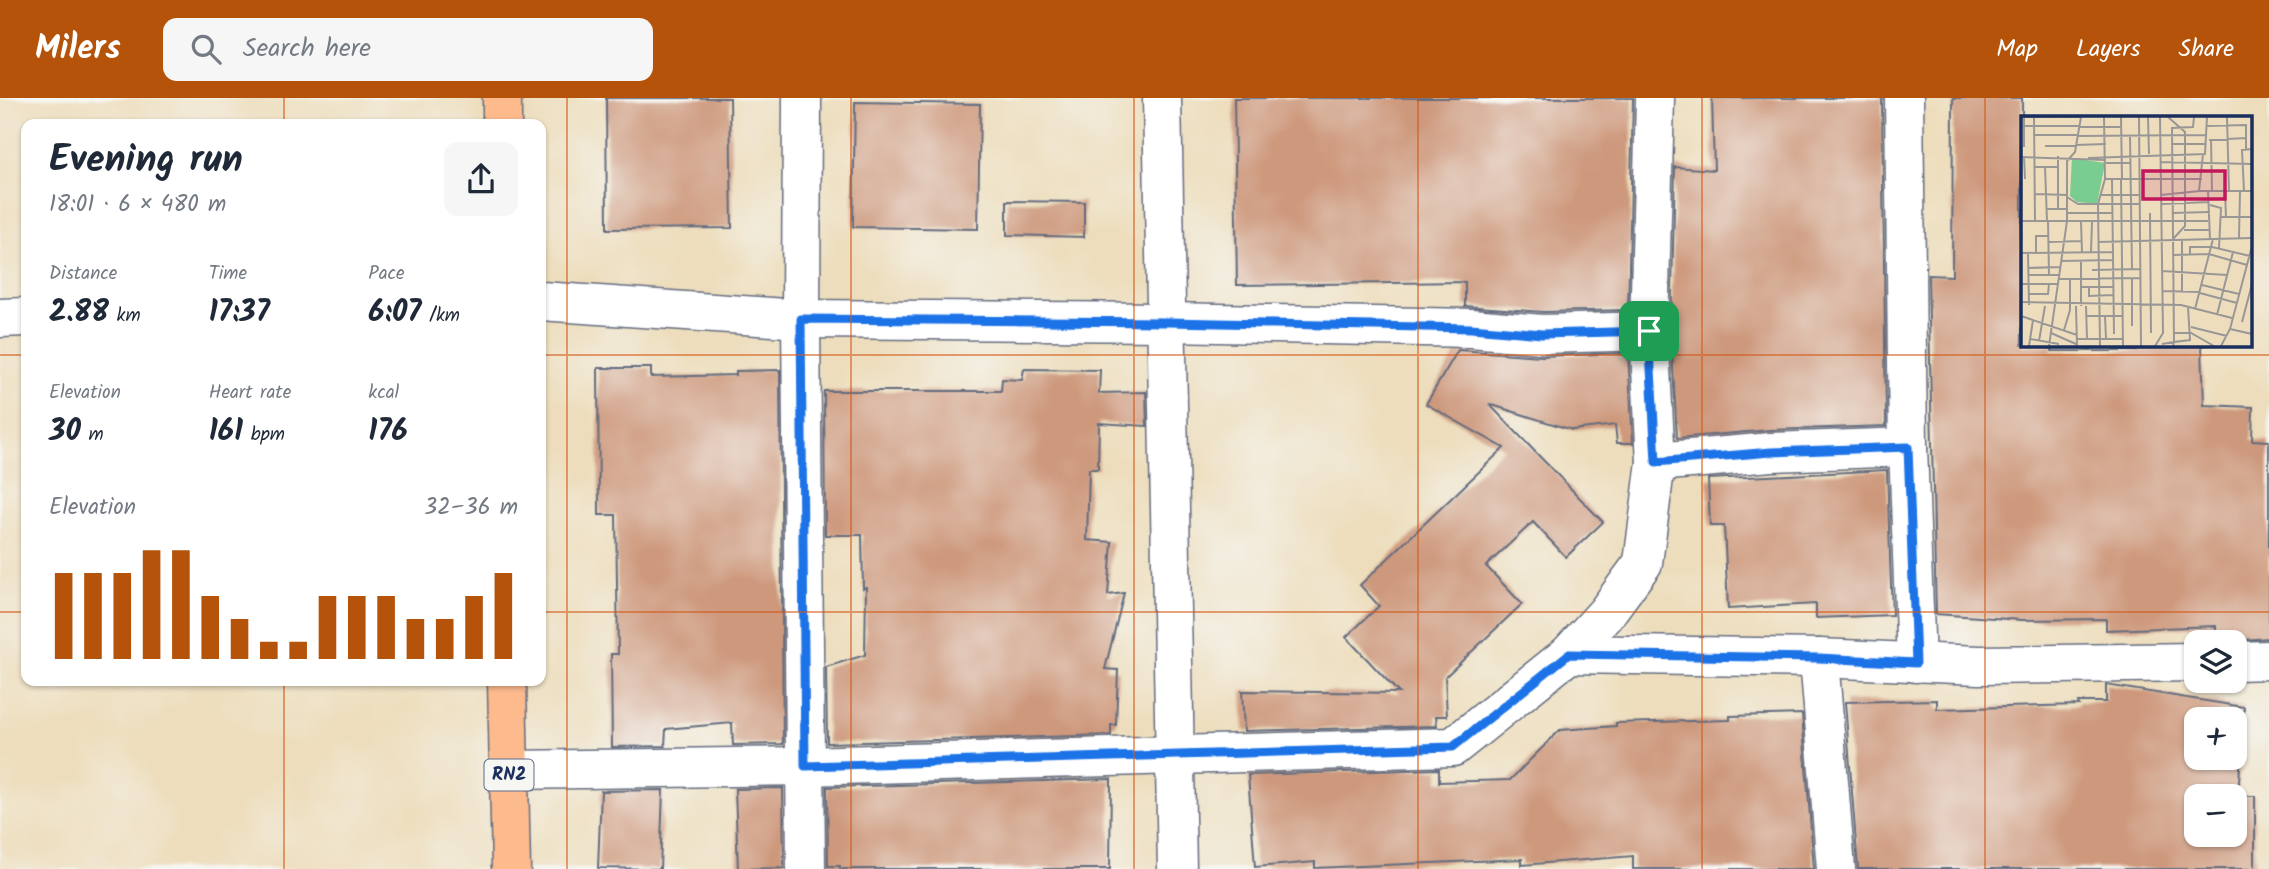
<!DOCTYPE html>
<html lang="en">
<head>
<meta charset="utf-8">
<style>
	body { margin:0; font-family:Kalam,sans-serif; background:#f6f6f7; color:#1f2937; height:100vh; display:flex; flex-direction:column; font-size:26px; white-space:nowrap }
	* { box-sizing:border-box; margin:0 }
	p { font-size:23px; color:#747a83 }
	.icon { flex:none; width:38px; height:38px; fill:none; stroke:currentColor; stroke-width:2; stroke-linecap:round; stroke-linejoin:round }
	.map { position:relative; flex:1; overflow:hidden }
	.details { position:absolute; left:21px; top:21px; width:525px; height:567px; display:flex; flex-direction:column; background:#fff; border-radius:14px; box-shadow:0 2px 5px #0004 }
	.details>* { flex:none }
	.buttons { position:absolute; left:2184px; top:532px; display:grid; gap:14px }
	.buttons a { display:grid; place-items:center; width:63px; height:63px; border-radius:14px; background:#fff; box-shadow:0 2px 5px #0004; font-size:35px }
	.pin { position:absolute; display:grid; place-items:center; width:60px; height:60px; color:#fff; margin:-30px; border-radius:14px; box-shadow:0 4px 10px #0006 }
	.round { display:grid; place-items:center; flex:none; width:74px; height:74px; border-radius:14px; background:#f6f6f7 }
	.head { display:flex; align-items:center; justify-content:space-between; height:119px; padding:0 28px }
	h1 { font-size:38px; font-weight:600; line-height:52px }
	.metrics { display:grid; grid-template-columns:repeat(3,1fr); gap:10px; height:119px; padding:7px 28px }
	.metrics div { display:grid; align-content:center }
	.metrics b { font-size:30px; font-weight:600 }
	.metrics small { font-size:19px; font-weight:400 }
	.metrics p { font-size:19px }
	.chart { height:196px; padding:14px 28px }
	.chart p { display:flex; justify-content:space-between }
	.chart svg { width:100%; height:126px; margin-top:7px; stroke:#b45309; stroke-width:6 }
	header { display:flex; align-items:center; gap:42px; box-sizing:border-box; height:98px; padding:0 35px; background:#b45309; color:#fff }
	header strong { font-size:33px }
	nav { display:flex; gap:38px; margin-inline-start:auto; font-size:24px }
	.search { width:490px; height:63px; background:#f6f6f7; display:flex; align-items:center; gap:18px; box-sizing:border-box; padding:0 24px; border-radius:14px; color:#747a83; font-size:26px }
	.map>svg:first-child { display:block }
	.building { fill:#cd987b; fill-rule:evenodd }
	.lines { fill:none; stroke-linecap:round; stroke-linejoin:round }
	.street-casing { stroke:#646c7f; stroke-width:41 }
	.highway-casing { stroke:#646c7f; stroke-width:41 }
	.street { stroke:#fff; stroke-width:38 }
	.highway { stroke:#fcba8d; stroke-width:38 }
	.route-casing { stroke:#fff; stroke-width:14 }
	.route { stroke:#1a73e8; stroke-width:9 }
	.grid { fill:none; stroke:#d45514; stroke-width:2; stroke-opacity:0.55 }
	.labels { text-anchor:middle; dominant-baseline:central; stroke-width:7; stroke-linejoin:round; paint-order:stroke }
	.shield { fill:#f6f6f2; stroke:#5d6b8a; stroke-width:2 }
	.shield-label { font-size:19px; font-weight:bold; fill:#1b2f5e }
	.inset-road { fill:none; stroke:#999796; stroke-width:2 }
	.view { fill:#c2185b; fill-opacity:0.15; stroke:#c2185b; stroke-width:3.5 }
	.inset-edge { fill:none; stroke:#1b2f5e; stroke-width:3.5 }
</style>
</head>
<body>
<header>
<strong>Milers</strong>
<div class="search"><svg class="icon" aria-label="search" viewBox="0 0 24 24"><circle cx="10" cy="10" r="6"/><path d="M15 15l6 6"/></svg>Search here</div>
<nav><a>Map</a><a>Layers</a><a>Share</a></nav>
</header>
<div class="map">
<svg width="2269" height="771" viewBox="0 0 2269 771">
	<rect width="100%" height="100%" fill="#f6f6f2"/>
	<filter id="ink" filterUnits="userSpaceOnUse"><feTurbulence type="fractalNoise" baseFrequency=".0143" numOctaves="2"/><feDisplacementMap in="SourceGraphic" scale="14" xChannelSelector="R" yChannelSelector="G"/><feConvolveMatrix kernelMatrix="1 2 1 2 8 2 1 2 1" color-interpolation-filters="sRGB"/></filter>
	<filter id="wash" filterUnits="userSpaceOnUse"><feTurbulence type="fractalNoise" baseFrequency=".00686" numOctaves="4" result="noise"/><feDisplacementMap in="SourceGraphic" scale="28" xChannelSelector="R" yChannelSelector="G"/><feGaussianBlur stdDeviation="1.57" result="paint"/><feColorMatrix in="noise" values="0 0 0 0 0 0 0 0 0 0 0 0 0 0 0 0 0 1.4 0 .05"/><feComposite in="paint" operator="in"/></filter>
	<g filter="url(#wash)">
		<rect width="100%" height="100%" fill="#edddbc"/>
		<g id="blocks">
			<g class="building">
				<polygon points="606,0 730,0 732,130 607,131"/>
				<polygon points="1234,0 1633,0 1628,212 1543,214 1465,208 1465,184 1237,187"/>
				<polygon points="1712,0 1882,0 1886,328 1770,332 1677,340 1671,233 1675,69 1714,72"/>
				<polygon points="1953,0 2022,0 2022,247 2052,247 2052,253 2137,253 2136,247 2202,247 2204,307 2253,309 2252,342 2269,343 2269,540 2216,544 2216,528 2106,532 2106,521 2022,522 1936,516 1928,177 1952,178"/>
				<polygon points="855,4 980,6 978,131 853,129"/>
				<polygon points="1007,103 1084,104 1084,139 1007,137"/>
				<polygon points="1458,252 1542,258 1628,255 1633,345 1617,345 1615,327 1572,332 1489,306 1603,424 1566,459 1533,424 1486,468 1522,506 1445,579 1447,618 1436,618 1437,628 1244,633 1242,593 1399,595 1346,539 1379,508 1360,487 1504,350 1426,306"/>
				<polygon points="598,270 651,270 651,279 736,277 736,273 780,272 783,646 733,647 732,625 666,631 665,648 612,649 611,556 618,556 616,417 599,417"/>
				<polygon points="1024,271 1100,272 1099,295 1146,294 1147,328 1099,325 1098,371 1089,371 1087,442 1112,444 1108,497 1124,495 1105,571 1118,572 1116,627 1111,627 1111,637 827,645 826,569 865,557 866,489 863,490 862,437 825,437 824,293 1001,293 1002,281 1022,282"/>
				<polygon points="1887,372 1892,517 1816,520 1816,506 1728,511 1724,428 1710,428 1708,381"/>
				<path d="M2106,587L2244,609L2238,698H2255V771H1858L1845,604L1937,602V611L2079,607L2078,604H2106ZM2196,621H2235V660H2196ZM2196,698H2235V737H2196Z"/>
				<polygon points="1802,616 1814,771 1633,771 1633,758 1522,767 1522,761 1315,770 1315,764 1255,769 1248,677 1439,671 1439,684 1510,682 1560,632 1616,628 1616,625 1730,622 1730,618"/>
				<polygon points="1111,681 1110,771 840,771 840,768 828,768 827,689"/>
				<polygon points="783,690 784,770 738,771 735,691"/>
				<polygon points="663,692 660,771 598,770 601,693"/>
			</g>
		</g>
	</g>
	<g filter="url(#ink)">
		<use href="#blocks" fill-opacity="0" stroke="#646c7f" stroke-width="2"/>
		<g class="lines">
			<g class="street-casing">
				<g id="street">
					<polyline points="802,0 801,221 806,771"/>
					<polyline points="1162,0 1177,771"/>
					<polyline points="1904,0 1908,349 1916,565"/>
					<polyline points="541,203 801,221 1168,224 1471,230 1542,236 1649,233"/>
					<polyline points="0,220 26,219"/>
					<polyline points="1656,364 1771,354 1908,349"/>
					<polyline points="1569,556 1819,560 1979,567 2196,564"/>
					<polyline points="1819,560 1836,771"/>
					<polyline points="2235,563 2269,562"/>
					<polyline points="508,672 805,668 1453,649 1569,556 1607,514 1643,465 1656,364 1649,233 1655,0"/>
				</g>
			</g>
			<g class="highway-casing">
				<g id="highway">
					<polyline points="502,26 502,0"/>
					<polyline points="507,583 511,771"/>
				</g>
			</g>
			<use href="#street" class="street"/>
			<use href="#highway" class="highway"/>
		</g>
	</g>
	<g class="lines" filter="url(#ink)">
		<g class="route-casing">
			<polygon id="route" points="801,221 1168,224 1471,230 1542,236 1649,233 1656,364 1771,354 1908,349 1916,565 1819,560 1569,556 1453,649 805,668"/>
		</g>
		<use href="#route" class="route"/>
	</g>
	<path class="grid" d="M284,0V26M567,0V771M851,0V771M1134,0V771M1418,0V771M1702,0V771M1985,0V771M0,257H26M541,257H2269M0,514H26M541,514H2269M284,583V771"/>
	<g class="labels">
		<rect class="shield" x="484.5" y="661.5" width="49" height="31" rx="5"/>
		<g class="shield-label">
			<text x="509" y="677">RN2</text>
		</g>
	</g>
	<g transform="translate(2021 18)">
		<rect width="231" height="231" fill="#edddbc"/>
		<path d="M51,42L84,47L76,88L56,86L49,80Z" fill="#79cd90"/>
		<path class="inset-road" d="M0,1H36M3,1V31M13,1L14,105M37,1H61M83,1L84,63M100,1L101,63M118,1L120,230M127,1L128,38M147,1L164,16V110L152,123M206,1L208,75M0,10H58M185,10L225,9V33M58,11H100M14,19H57M57,20L185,19M109,20L111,153M190,23L191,75M188,24L225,22M150,28H185M24,30L85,28M37,40V92M0,41L85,44M3,41L4,63M67,42L184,38L186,1M140,46L231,48M85,47H109M13,51H37M24,51L26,105M91,63L93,218M100,63L102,230M179,75H231M187,75L189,123M204,75L205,102M223,75L221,34L231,33M14,78L46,79M79,79H118M140,79L178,75L182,38M46,81L57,88H118M141,88L188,86M189,89L200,92L198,132M25,93H47M46,97H92M129,97L130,217M151,97L189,96M199,101H231M0,105H187M27,105L28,159M60,106L61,136M163,114H188M218,122L219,75M28,126L60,125M78,126L231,122M15,136V120H27M70,136L71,106M0,137L92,136M7,138L8,189M152,139L188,138L226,149M169,139V131H191L229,140M40,145L92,144M7,152L39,151M71,154L120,153M141,155L206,159M7,159H38M38,163L120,162M0,168H37M181,169L218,178M59,171H92M68,171V180L92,179M142,175L179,176M161,175V123M179,177L216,187M8,178H27L28,168M0,186L160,189L211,202M55,190L56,230M60,190V145M65,190L66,223M174,193L192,123M196,199L212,136M0,200L56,219M65,200H102M84,200L85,223M221,206L231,168M111,210V162M170,211L206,220M209,213L231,218M43,214L49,194V163M30,217L55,228M153,217H170L193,230M9,223L38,228M55,223H102M18,225L24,190M141,228L153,226L151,12L172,11L173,1M8,230L12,204M28,230L46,105V45L54,36L60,1M79,230L77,88L84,63H181M134,230L142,217L139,1M152,230L153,226L169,224L167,191M200,230L209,213L231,130"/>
		<path class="view" d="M122,55H204V83H122Z"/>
		<rect width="231" height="231" class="inset-edge"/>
	</g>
</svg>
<div class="buttons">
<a><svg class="icon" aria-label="layers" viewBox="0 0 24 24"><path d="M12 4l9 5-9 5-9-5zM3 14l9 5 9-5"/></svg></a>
<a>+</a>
<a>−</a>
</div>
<div class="pin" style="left:1649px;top:233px;background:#1e9e55"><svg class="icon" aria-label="arrive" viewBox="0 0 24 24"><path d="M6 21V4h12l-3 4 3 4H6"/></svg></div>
<section class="details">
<div class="head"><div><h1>Evening run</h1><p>18:01 · 6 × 480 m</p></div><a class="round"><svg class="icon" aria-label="share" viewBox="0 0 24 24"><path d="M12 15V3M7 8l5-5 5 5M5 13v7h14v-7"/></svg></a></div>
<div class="metrics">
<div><p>Distance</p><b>2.88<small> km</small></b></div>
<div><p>Time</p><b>17:37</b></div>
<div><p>Pace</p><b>6:07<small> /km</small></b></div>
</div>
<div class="metrics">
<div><p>Elevation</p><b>30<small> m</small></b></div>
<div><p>Heart rate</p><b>161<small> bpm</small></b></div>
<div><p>kcal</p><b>176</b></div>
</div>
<div class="chart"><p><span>Elevation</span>32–36 m</p>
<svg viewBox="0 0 160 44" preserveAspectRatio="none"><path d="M5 44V14M15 44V14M25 44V14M35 44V6M45 44V6M55 44V22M65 44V30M75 44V38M85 44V38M95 44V22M105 44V22M115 44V22M125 44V30M135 44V30M145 44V22M155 44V14"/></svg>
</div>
</section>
</div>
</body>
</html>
